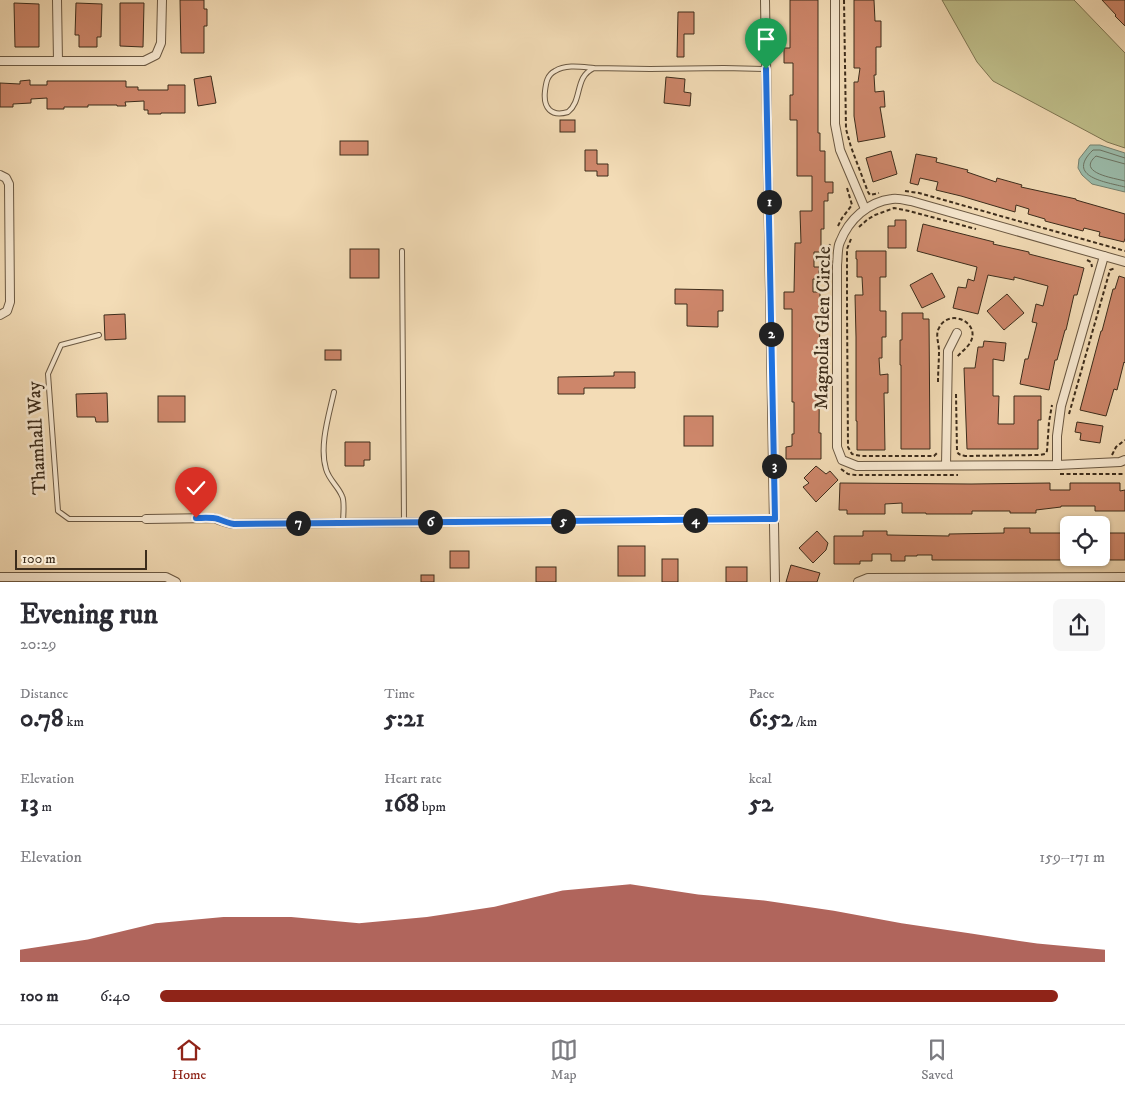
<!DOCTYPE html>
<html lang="en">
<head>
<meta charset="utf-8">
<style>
	body { margin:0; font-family:"IM FELL DW Pica",serif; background:#f7f7f7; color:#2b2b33; height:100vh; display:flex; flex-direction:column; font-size:19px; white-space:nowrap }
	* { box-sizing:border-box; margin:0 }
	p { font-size:16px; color:#7c7c81 }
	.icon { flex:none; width:28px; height:28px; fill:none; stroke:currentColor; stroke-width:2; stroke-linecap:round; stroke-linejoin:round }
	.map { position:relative; height:582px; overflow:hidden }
	.drawer { display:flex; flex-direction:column; background:#fff; flex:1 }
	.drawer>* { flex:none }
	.buttons { position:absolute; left:1060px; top:516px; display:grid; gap:10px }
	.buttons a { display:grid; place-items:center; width:50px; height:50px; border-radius:8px; background:#fff; box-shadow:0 1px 4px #0004; font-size:25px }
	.scale { position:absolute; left:15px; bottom:12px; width:132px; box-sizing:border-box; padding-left:5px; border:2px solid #3c2c1b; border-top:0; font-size:14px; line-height:18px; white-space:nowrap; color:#3c2c1b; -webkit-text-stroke:4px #f7e8d0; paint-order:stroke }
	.pin { position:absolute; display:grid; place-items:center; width:42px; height:42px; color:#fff; margin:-51px -21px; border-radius:50% 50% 50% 0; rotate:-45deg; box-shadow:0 0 5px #0007 }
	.pin .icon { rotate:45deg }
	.km { position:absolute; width:25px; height:25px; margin:-12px; border-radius:50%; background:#222; color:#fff; font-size:14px; line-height:25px; text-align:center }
	.round { display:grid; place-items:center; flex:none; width:52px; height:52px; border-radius:8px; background:#f7f7f7 }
	.overview { display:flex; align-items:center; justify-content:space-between; height:85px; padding:0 20px }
	h1 { font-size:28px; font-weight:700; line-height:38px }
	.metrics { display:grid; grid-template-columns:repeat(3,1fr); gap:8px; height:85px; padding:5px 20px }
	.metrics div { display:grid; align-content:center }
	.metrics b { font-size:25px; font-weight:700 }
	.metrics small { font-size:14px; font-weight:400 }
	.metrics p { font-size:14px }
	.chart { height:140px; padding:10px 20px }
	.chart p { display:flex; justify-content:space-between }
	.chart svg { width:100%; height:90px; margin-top:5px; fill:#8f2418; opacity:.7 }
	ul { padding:0 20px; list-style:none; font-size:16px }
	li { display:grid; grid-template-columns:80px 60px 1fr; align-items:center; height:38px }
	li i { height:12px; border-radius:6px; background:#8f2418 }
	.menu { display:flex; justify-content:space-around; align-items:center; height:70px; border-top:1px solid #e1e1e2; background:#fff; font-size:14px; color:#7c7c81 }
	.menu a { display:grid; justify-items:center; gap:2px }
	.menu .current { color:#8f2418 }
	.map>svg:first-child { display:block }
	.green { fill:#bfbf8b; stroke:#7e7653 }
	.water { fill:#9bbcab; stroke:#758271 }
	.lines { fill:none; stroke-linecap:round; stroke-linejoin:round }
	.shore { stroke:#6c7463; stroke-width:1 }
	.building { fill:#cd866a; stroke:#3c2c1b }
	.lane-casing { stroke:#6a5842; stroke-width:6 }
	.street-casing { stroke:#6a5842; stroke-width:10 }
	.path { stroke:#3c2c1b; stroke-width:2; stroke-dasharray:4 2.5; stroke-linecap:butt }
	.lane { stroke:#f7e8d0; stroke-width:4 }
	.street { stroke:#f7e8d0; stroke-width:8 }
	.route-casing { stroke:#fff; stroke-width:10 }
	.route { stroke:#1a73e8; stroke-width:6 }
	.labels { text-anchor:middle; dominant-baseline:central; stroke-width:5; stroke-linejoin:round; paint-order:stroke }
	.street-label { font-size:19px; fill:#3c2c1b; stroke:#f7e8d0 }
</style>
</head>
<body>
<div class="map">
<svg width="1125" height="582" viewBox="0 0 1125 582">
	<rect width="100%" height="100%" fill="#f3dcb6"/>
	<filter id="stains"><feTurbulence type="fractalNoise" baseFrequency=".004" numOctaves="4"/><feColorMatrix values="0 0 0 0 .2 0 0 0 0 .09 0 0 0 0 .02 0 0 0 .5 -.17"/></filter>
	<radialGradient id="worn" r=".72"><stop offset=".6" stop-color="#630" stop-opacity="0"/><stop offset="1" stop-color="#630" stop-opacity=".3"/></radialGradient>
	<polygon class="green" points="942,0 1074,0 1125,53 1125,148 1107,142 993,81 977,62"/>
	<polygon class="water" points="1090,145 1100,145 1125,153 1125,192 1092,184 1082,175 1078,168 1079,159"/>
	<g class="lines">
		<g class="shore">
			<path d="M1125,158L1100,150H1093C1065,177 1106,182 1125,187"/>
			<path d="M1125,164L1096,156C1076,173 1114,178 1125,181"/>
		</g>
	</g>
	<g class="building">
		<polygon points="180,0 204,0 204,9 207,9 207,26 204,26 204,53 181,53"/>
		<polygon points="790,0 818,0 818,133 820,133 820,151 825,151 825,182 833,182 833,193 828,193 828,201 824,201 824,229 821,229 821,252 814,252 814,267 819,267 819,279 813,279 813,292 820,292 819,433 821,433 821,459 786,459 786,447 792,446 792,434 794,434 794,402 792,402 792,309 784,309 784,292 794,292 795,243 801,243 800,211 812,211 812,176 797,176 797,120 790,120 790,95 793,95 793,63 784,63 784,48 790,48"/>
		<polygon points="854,0 874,0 875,21 881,21 881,47 876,47 876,75 874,75 875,92 884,91 885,107 880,107 885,137 858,142 854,116 854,82 858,82 860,68 854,68"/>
		<polygon points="1102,0 1125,0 1125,26 1115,16 1116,15"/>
		<polygon points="14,3 39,4 39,47 15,47"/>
		<polygon points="76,3 102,4 101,37 97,37 97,47 79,47 79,35 75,35"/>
		<polygon points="120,3 144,3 143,47 120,46"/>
		<polygon points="678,12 694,12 694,34 684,34 684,57 677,57"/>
		<polygon points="211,76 216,103 198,106 194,79"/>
		<polygon points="666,77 685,79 684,92 691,93 690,106 664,103"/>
		<polygon points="30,80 30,85 47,85 47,81 126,81 126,87 138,87 138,90 168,90 168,85 185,85 185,113 161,113 161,114 148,114 148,110 144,110 144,101 125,102 126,106 117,106 117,105 88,105 88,107 64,107 64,109 47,109 47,98 31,99 31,103 13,104 13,107 0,107 0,83 20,84 20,81"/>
		<rect x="560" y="120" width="15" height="12"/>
		<rect x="340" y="141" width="28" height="14"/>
		<polygon points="585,150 597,150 597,164 608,164 608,176 597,176 597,171 585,171"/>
		<polygon points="891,151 897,174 873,182 866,158"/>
		<polygon points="916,154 937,158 936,162 968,170 967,172 996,182 997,178 1022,185 1021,187 1076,199 1076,200 1125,214 1125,238 1124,242 1099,236 1100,232 1084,228 1083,231 1045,221 1045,219 1028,214 1029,209 1016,205 1015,212 961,196 936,190 938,182 920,178 918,185 910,183"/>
		<polygon points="895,220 906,220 906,248 888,248 888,226 895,226"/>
		<polygon points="923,224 994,242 993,244 1029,252 1029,254 1084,268 1077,295 1074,295 1066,330 1065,330 1057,360 1055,360 1049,390 1020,384 1025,359 1028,359 1037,323 1032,322 1036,304 1043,306 1048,286 1014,277 1014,280 988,275 978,314 953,308 958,287 966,288 968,279 974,281 977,267 917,251"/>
		<rect x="350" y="249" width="29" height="29"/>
		<polygon points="856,251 886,251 886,277 880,277 880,311 886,311 886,337 882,337 882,358 879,358 880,375 888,374 888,393 884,393 885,450 857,450 857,421 856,421 856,337 855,295 863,295 862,277 857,277 857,259 856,259"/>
		<polygon points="932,273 945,297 922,308 910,285"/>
		<polygon points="1119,276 1125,278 1125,363 1124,362 1117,390 1114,389 1106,416 1080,410 1101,331 1102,331 1113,289 1115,289"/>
		<polygon points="675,289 723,290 723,311 718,311 718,327 687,326 687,304 675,304"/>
		<polygon points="1007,294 1024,313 1004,330 987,311"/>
		<polygon points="902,313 923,313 923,319 929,319 930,449 901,449 901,365 900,365 900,340 902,340"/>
		<polygon points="125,314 126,339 105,340 104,315"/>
		<polygon points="984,341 1006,343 1004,361 993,359 993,396 999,396 998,424 1014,424 1014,396 1041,396 1041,420 1038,420 1038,449 967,449 964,368 975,368 978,347 983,347"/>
		<rect x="325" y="350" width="16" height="10"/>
		<polygon points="614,372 635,372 635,388 584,388 584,394 558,394 558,377 614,376"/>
		<polygon points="107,393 108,422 96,422 95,417 77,417 76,394"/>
		<rect x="158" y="396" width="27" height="26"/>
		<rect x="684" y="416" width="29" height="30"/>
		<polygon points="1077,422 1103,426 1100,443 1080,440 1081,433 1075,432"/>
		<polygon points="345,442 370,442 370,460 364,460 364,466 345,466"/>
		<polygon points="816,466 826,474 830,471 838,480 816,502 803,487 809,483 804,478"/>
		<polygon points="840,483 971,484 1050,483 1050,490 1070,490 1070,483 1120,483 1120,491 1125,490 1125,511 1095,511 1095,506 1061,506 1061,507 1036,510 1036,513 1010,513 1010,511 972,511 972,514 926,514 926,513 902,513 902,503 885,504 885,514 847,514 847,510 839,510"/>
		<polygon points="1004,528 1030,528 1030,533 1069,533 1069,560 932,560 932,555 917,555 917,556 905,556 905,561 891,561 891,554 872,554 872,561 860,561 860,564 834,564 834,536 863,536 863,531 887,531 887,535 949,536 949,534 1004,533"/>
		<polygon points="817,531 828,543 826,550 813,563 799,548"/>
		<rect x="1101" y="533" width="24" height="27"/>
		<rect x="618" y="546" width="27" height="30"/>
		<rect x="450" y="551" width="19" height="17"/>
		<rect x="662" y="559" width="16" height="23"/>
		<polygon points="791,565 820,573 817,582 786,582"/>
		<rect x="536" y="567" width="20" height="15"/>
		<rect x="726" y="567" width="21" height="15"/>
		<rect x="421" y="575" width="13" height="7"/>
	</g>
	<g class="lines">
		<g class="lane-casing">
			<g id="lane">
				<path d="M594,68C582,67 566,64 555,71C547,75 546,83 545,91C543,108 551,117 568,112C583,100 574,77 594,68L650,69L724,68L766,69"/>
				<polyline points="402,251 404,522"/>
				<polyline points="99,335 61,345 48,374 58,511 69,519 146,519"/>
				<path d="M334,392C329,415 319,446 326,469C329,480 338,486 342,496C345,501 343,516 343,523"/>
			</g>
		</g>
		<g class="street-casing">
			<g id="street">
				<polyline points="57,0 58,61"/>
				<polyline points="835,0 835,124 840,150 865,209"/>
				<polyline points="765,1 775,582"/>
				<polyline points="0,61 144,61 156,55 161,43 162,0"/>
				<polyline points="0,175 6,178 9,184 10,302 7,311 0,315"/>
				<path d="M1125,262L911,201C905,200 898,198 892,199C868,202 849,219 840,242C837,248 838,258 837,265V447L842,460L857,466L1057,465L1120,462L1125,460"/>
				<polyline points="946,465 948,351 957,333"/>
				<polyline points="1057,465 1057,436 1061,406 1104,256"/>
				<path d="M146,519L213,518C220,520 226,523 234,524L775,519"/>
				<polyline points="0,577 166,577 176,582"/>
				<polyline points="858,582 868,578 1125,577"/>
			</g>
		</g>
		<g class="path">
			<polyline points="844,0 846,129 851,147 868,192 870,195 879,193"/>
			<polyline points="905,191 919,193 1125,251"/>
			<polyline points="838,226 842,218 852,205 847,188"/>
			<polyline points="859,227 868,219 875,215 894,208 909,211 976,229"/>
			<polyline points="851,239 847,249 847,308 848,447 852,454 861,456 934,456 938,452"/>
			<polyline points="1087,260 1091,262 1092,267"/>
			<polyline points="828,261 829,247 830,244"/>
			<path d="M938,382C938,372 939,361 939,351C939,343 935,335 939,328C949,307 982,323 970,343C967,348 961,352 957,357"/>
			<path d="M956,394L957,451C958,455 961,455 966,456L1040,455L1045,454L1047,451L1049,422L1052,405"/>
			<polyline points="1069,414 1110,270 1115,268"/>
			<polyline points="1112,455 1116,447 1125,440"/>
			<polyline points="841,469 848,474 855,475 958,475"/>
			<polyline points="1060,474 1125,474"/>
		</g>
		<use href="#lane" class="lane"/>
		<use href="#street" class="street"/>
	</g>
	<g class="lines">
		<g class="route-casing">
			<path id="route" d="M196,518C203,518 211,517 218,519C223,521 228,523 234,524L775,519L766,69"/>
		</g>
		<use href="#route" class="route"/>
	</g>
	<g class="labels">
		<g class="street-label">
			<text transform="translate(823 328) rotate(-89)">Magnolia Glen Circle</text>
			<text transform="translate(37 438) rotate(-93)">Thamhall Way</text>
		</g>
	</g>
	<rect width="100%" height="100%" filter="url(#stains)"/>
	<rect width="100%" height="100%" fill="url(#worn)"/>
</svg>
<div class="buttons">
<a><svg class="icon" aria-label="locate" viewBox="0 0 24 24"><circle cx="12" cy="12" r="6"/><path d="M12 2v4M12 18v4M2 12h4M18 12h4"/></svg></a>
</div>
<div class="scale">100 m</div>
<div class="pin" style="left:766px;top:69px;background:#1e9e55"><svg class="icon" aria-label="arrive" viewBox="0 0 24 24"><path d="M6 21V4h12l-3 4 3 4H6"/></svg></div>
<div class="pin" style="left:196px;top:518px;background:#d93025"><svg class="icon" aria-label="check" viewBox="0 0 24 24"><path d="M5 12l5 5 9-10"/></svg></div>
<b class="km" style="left:769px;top:202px">1</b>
<b class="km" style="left:771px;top:334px">2</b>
<b class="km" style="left:774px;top:466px">3</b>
<b class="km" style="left:695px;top:520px">4</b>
<b class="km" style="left:563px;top:521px">5</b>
<b class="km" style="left:430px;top:522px">6</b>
<b class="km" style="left:298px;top:523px">7</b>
</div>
<section class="drawer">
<div class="overview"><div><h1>Evening run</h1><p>20:29</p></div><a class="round"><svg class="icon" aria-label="share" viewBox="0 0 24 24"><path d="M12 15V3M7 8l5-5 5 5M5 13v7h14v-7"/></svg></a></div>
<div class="metrics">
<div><p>Distance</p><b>0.78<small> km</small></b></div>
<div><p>Time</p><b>5:21</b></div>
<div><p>Pace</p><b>6:52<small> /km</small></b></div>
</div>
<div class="metrics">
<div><p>Elevation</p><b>13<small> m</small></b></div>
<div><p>Heart rate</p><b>168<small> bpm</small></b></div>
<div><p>kcal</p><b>52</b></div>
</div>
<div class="chart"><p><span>Elevation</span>159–171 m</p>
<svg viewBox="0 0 160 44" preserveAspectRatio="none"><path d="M0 44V38L10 33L20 25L30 22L40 22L50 25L60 22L70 17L80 9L90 6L100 11L110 14L120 19L130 25L140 30L150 35L160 38V44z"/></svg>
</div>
<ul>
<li><b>100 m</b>6:40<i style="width:95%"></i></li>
</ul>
</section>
<nav class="menu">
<a class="current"><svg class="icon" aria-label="home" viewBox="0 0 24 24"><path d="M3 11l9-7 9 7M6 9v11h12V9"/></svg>Home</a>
<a><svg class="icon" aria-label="map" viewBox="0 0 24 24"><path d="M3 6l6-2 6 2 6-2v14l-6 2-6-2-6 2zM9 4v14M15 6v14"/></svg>Map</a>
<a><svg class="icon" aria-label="saved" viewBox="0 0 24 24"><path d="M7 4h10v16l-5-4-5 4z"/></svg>Saved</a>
</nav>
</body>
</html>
